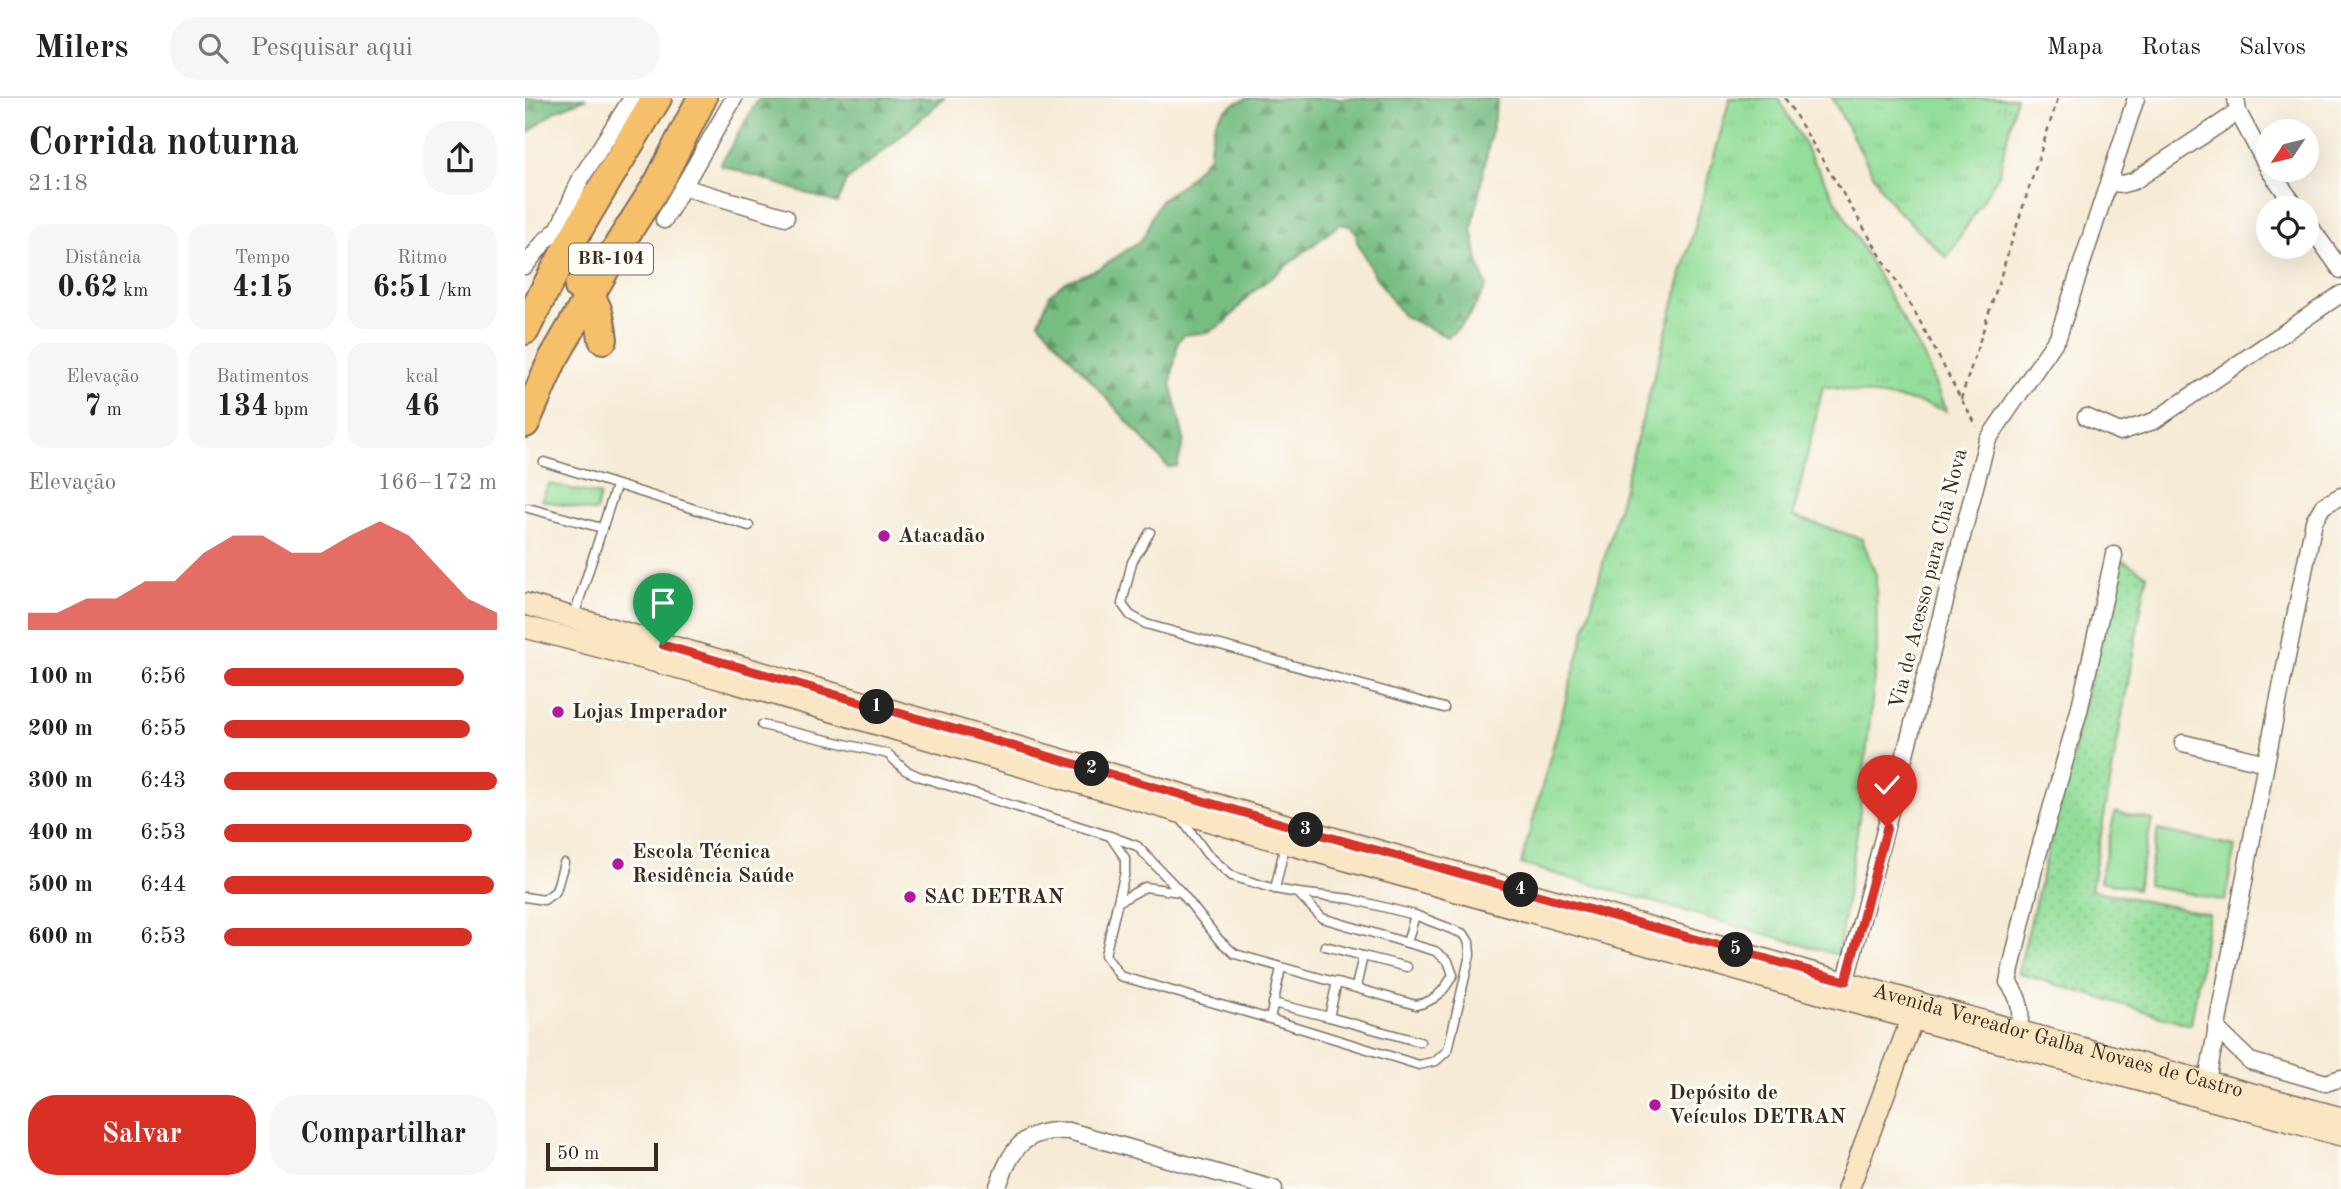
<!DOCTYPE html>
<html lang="pt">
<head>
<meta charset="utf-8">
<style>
	body { margin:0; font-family:"Old Standard TT",serif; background:#f6f6f6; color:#222; height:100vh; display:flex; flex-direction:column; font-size:26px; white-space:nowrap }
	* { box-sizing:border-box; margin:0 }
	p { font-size:23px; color:#767676 }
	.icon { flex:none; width:38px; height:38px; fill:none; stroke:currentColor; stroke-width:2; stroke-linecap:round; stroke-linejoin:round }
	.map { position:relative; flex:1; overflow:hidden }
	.side { display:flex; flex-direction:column; background:#fff; width:525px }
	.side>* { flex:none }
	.needle { width:46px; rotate:235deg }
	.buttons { position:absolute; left:1731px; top:21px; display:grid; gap:14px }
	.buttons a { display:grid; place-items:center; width:63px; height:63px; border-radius:50%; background:#fff; box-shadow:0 7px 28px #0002; font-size:35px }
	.scale { position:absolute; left:21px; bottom:18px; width:112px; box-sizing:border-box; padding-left:7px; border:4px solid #3b2a1e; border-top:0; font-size:19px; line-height:24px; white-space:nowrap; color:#3b2a1e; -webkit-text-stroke:5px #fdfcf7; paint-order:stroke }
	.pin { position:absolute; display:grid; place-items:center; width:60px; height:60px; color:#fff; margin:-72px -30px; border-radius:50% 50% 50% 0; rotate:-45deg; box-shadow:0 0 7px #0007 }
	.pin .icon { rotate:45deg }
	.km { position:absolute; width:35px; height:35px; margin:-18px; border-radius:50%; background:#222; color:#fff; font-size:19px; line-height:35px; text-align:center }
	.round { display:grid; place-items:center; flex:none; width:74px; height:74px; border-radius:28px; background:#f6f6f6 }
	.overview { display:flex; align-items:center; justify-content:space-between; height:119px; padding:0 28px }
	h1 { font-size:38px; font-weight:700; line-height:52px }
	.stats { display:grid; grid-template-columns:repeat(3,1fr); gap:10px; height:119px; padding:7px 28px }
	.stats div { display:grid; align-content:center; border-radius:18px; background:#f6f6f6; text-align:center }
	.stats b { font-size:30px; font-weight:700 }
	.stats small { font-size:19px; font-weight:400 }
	.stats p { font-size:19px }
	.chart { height:196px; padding:14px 28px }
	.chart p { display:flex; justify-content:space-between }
	.chart svg { width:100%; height:126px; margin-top:7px; fill:#d93025; opacity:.7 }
	.cta { display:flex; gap:14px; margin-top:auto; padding:14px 28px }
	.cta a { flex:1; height:80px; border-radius:28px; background:#d93025; color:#fff; font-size:28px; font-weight:700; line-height:80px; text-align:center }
	.cta a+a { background:#f6f6f6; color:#222 }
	ul { padding:0 28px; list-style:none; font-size:23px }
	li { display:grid; grid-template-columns:112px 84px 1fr; align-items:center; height:52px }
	li i { height:18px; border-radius:9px; background:#d93025 }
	header { display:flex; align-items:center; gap:42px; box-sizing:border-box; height:98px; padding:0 35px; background:#fff; border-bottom:2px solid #e0e0e0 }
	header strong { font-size:33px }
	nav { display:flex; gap:38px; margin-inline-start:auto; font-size:24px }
	.search { width:490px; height:63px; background:#f6f6f6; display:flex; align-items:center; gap:18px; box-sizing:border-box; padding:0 24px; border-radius:28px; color:#767676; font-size:26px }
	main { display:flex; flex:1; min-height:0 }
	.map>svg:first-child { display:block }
	.grass { fill:url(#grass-tufts); stroke:#67845c; stroke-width:2 }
	.forest { fill:url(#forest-firs); stroke:#587450; stroke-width:2 }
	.park { fill:url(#park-dots); stroke:#67845c; stroke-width:2 }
	.garden { fill:#93de9a; stroke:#67845c; stroke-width:2 }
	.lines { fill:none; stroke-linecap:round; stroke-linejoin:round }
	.lane-casing { stroke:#7c6e5e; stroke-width:11 }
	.street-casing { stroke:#7c6e5e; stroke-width:19 }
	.secondary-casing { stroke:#7c6e5e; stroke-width:24 }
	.highway-casing { stroke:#7c6e5e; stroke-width:32 }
	.path { stroke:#7c6e5e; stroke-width:2.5; stroke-dasharray:5 5; stroke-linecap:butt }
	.lane { stroke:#fff; stroke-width:8 }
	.street { stroke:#fff; stroke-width:16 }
	.secondary { stroke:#fbe6c4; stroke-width:21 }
	.highway { stroke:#f6c06b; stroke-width:28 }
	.route-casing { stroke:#fff; stroke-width:14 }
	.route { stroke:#d93025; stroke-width:9 }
	.poi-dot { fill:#b5179e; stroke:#fdfcf7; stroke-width:2.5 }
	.labels { text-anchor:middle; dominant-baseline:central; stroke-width:6; stroke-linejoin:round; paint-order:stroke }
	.shield { fill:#fdfcf7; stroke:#75695f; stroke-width:2 }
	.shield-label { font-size:19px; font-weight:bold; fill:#3b2a1e }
	.poi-label { font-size:21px; font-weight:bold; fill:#3b2a1e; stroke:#fdfcf7; text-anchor:start }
	.street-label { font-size:21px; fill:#3b2a1e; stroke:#fdfcf7 }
</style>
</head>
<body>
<header>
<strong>Milers</strong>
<div class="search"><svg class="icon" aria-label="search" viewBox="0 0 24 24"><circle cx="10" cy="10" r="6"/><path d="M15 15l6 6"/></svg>Pesquisar aqui</div>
<nav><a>Mapa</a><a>Rotas</a><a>Salvos</a></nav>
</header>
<main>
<section class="side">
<div class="overview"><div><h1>Corrida noturna</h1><p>21:18</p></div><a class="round"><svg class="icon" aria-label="share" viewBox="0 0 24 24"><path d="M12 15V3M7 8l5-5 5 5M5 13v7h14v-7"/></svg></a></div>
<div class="stats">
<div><p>Distância</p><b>0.62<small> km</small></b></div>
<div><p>Tempo</p><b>4:15</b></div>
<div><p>Ritmo</p><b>6:51<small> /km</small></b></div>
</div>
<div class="stats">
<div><p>Elevação</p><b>7<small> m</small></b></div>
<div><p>Batimentos</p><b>134<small> bpm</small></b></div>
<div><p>kcal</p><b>46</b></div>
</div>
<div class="chart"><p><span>Elevação</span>166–172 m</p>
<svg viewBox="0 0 160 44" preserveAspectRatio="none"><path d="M0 44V38L10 38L20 33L30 33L40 27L50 27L60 17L70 11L80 11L90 17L100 17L110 11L120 6L130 11L140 22L150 33L160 38V44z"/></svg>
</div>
<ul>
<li><b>100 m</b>6:56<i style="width:88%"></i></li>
<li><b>200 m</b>6:55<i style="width:90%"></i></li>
<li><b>300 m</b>6:43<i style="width:100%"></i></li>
<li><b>400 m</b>6:53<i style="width:91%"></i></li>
<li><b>500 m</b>6:44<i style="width:99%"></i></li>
<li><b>600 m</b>6:53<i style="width:91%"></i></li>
</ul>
<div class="cta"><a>Salvar</a><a>Compartilhar</a></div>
</section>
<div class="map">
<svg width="1816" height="1091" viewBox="0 0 1816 1091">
	<defs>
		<pattern id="grass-tufts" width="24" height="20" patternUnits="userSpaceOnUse" patternTransform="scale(1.75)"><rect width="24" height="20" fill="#93de9a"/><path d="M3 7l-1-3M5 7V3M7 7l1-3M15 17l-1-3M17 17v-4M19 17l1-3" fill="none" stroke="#80bf84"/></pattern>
		<pattern id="forest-firs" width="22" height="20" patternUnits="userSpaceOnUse" patternTransform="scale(1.75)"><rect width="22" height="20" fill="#76bd82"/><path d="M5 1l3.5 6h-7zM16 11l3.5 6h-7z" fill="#629a6a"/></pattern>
		<pattern id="park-dots" width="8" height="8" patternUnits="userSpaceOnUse" patternTransform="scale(1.75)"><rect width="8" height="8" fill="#93de9a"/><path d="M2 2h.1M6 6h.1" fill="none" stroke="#80bf84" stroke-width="1.8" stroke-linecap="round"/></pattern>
	</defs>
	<rect width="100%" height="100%" fill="#fdfcf7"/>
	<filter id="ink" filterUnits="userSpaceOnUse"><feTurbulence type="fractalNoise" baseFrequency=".0143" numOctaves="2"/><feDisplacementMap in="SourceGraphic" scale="14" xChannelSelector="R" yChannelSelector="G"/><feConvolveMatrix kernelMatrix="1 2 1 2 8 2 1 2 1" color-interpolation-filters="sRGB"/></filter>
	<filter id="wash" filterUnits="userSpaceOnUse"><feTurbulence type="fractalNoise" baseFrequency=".00686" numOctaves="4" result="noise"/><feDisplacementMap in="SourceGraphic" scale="28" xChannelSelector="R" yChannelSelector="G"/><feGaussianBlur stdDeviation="1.57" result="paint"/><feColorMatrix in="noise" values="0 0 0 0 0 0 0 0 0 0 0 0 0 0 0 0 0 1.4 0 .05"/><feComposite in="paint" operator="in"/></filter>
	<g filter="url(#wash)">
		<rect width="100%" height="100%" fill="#f6ebd6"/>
		<g class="grass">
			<polygon points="1205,0 1253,0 1398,257 1421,313 1392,304 1298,288 1268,418 1337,441 1351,477 1352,556 1334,721 1313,857 996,766"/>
			<polygon points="1307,0 1491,0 1474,76 1422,160 1369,109 1354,87"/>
			<polygon points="24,386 75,397 71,414 16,402"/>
		</g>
		<g class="forest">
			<polygon points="0,0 62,0 30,13 0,37"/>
			<polygon points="234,0 419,0 367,46 321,83 312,105 195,67"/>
			<path d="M725,0H973L947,131L954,168L961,187C953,206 940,226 923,239L878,218L848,175L832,144L831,134L825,128L815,126L725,196L701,224L684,234L659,237L653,243L646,285L659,342L652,368L643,369L514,224L525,196L540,184L575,170L615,143L621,135L627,118L636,102L660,84L685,57C686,25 692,9 725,0Z"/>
		</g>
		<polygon class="park" points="1595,460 1622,477 1566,792 1684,816 1666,927 1493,875"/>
		<g class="garden">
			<polygon points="1590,714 1627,722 1612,791 1575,783"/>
			<polygon points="1633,732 1710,748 1700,803 1622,787"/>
		</g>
	</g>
	<g filter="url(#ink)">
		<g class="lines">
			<g class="lane-casing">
				<g id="lane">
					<polyline points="19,364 224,428"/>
					<polyline points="3,410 77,430"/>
					<polyline points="625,434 607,464 597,506 605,517 621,526 919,610"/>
					<polyline points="49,518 91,388"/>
					<polyline points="237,627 363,656 380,672 393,678 585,738 600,760 600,774 580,857 595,878 745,921 894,967 911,963 923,952 945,857 944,844 939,836 890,817 826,801 773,795 750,791 707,778 682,756 655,719"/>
					<path d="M585,738L612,748L656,794L694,842L710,856L891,907C911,903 918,894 928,877L923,863L910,853L797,820L773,795"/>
					<polyline points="750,791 760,747"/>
					<polyline points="0,799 19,802 31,793 39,765"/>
					<polyline points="593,804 620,789 655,794"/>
					<polyline points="882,845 890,817"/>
					<polyline points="800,848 838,858 831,889"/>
					<polyline points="838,858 882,869"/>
					<polyline points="812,884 804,919 895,944"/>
					<polyline points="748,905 804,919"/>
					<polyline points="745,921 756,870"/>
				</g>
			</g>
			<g class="street-casing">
				<g id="street">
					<polyline points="1711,0 1713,14 1743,70"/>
					<polyline points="1744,72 1772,110"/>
					<polyline points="1585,85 1598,86 1609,83 1713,14"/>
					<polyline points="158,89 261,119"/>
					<polyline points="139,122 209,0"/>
					<polyline points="1782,124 1816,172"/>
					<polyline points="34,130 56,80 107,0"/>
					<polyline points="0,168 20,143 40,125"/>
					<polyline points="1561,319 1595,334 1629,323 1816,196"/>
					<polyline points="1658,645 1741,665"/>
					<polyline points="1318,893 1462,343 1533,239 1611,0"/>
					<polyline points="1691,930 1725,963 1801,985 1816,980"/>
					<path d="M1493,933C1498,913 1495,900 1483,884L1509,771L1554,613L1589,457"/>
					<polyline points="1682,983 1741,665 1789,423 1798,408 1816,398"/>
					<path d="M472,1091C486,1051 498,1030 544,1033L749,1091"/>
				</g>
			</g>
			<g class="secondary-casing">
				<g id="secondary">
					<path id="s1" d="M0,506L765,728L1493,933L1816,1020"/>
					<polyline points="0,529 201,582 761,745 1316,901 1816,1037"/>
					<polyline points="1323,1091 1391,910"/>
				</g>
			</g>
			<g class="highway-casing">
				<g id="highway">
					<path d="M54,189C73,201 75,220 78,241"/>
					<path d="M0,232C38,152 86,76 132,0"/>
					<polyline points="0,325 27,263 95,145 134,84 177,0"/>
				</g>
			</g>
			<g class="path">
				<polyline points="1260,0 1391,216 1436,301 1452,328"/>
				<polyline points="1436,301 1533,0"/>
			</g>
			<use href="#lane" class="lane"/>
			<use href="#street" class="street"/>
			<use href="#secondary" class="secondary"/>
			<use href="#highway" class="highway"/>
		</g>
	</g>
	<g class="lines" filter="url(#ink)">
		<g class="route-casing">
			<polyline id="route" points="138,547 765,728 1321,883 1362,729"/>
		</g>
		<use href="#route" class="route"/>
	</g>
	<g class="poi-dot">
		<circle cx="359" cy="438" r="7"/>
		<circle cx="33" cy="614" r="7"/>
		<circle cx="93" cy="766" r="7"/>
		<circle cx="385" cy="799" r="7"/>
		<circle cx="1130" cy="1007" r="7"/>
	</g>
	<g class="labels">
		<rect class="shield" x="44" y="145.5" width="84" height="31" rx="5"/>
		<g class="shield-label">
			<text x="86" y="161">BR-104</text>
		</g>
		<g class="poi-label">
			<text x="373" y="438">Atacadão</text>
			<text x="47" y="614">Lojas Imperador</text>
			<text x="107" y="754">Escola Técnica<tspan x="107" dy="24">Residência Saúde</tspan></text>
			<text x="399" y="799">SAC DETRAN</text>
			<text x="1144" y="995">Depósito de<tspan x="1144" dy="24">Veículos DETRAN</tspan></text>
		</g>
		<g class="street-label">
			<text transform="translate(1404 481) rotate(-76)">Via de Acesso para Chã Nova</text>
			<text stroke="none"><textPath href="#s1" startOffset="1594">Avenida Vereador Galba Novaes de Castro</textPath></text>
		</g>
	</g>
</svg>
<div class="buttons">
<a><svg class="needle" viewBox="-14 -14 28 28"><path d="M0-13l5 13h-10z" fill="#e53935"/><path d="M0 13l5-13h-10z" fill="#767676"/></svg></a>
<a><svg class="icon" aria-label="locate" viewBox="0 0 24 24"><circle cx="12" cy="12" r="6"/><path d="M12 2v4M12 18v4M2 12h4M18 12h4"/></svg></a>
</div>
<div class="scale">50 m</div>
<div class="pin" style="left:138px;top:547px;background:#1e9e55"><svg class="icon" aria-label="arrive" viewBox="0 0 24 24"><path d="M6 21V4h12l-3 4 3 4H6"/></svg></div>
<div class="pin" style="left:1362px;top:729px;background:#d93025"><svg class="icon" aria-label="check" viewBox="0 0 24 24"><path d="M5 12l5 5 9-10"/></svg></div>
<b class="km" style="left:352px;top:609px">1</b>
<b class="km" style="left:567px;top:671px">2</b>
<b class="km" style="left:781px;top:732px">3</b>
<b class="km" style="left:996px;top:792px">4</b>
<b class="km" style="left:1211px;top:852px">5</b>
</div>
</main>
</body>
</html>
